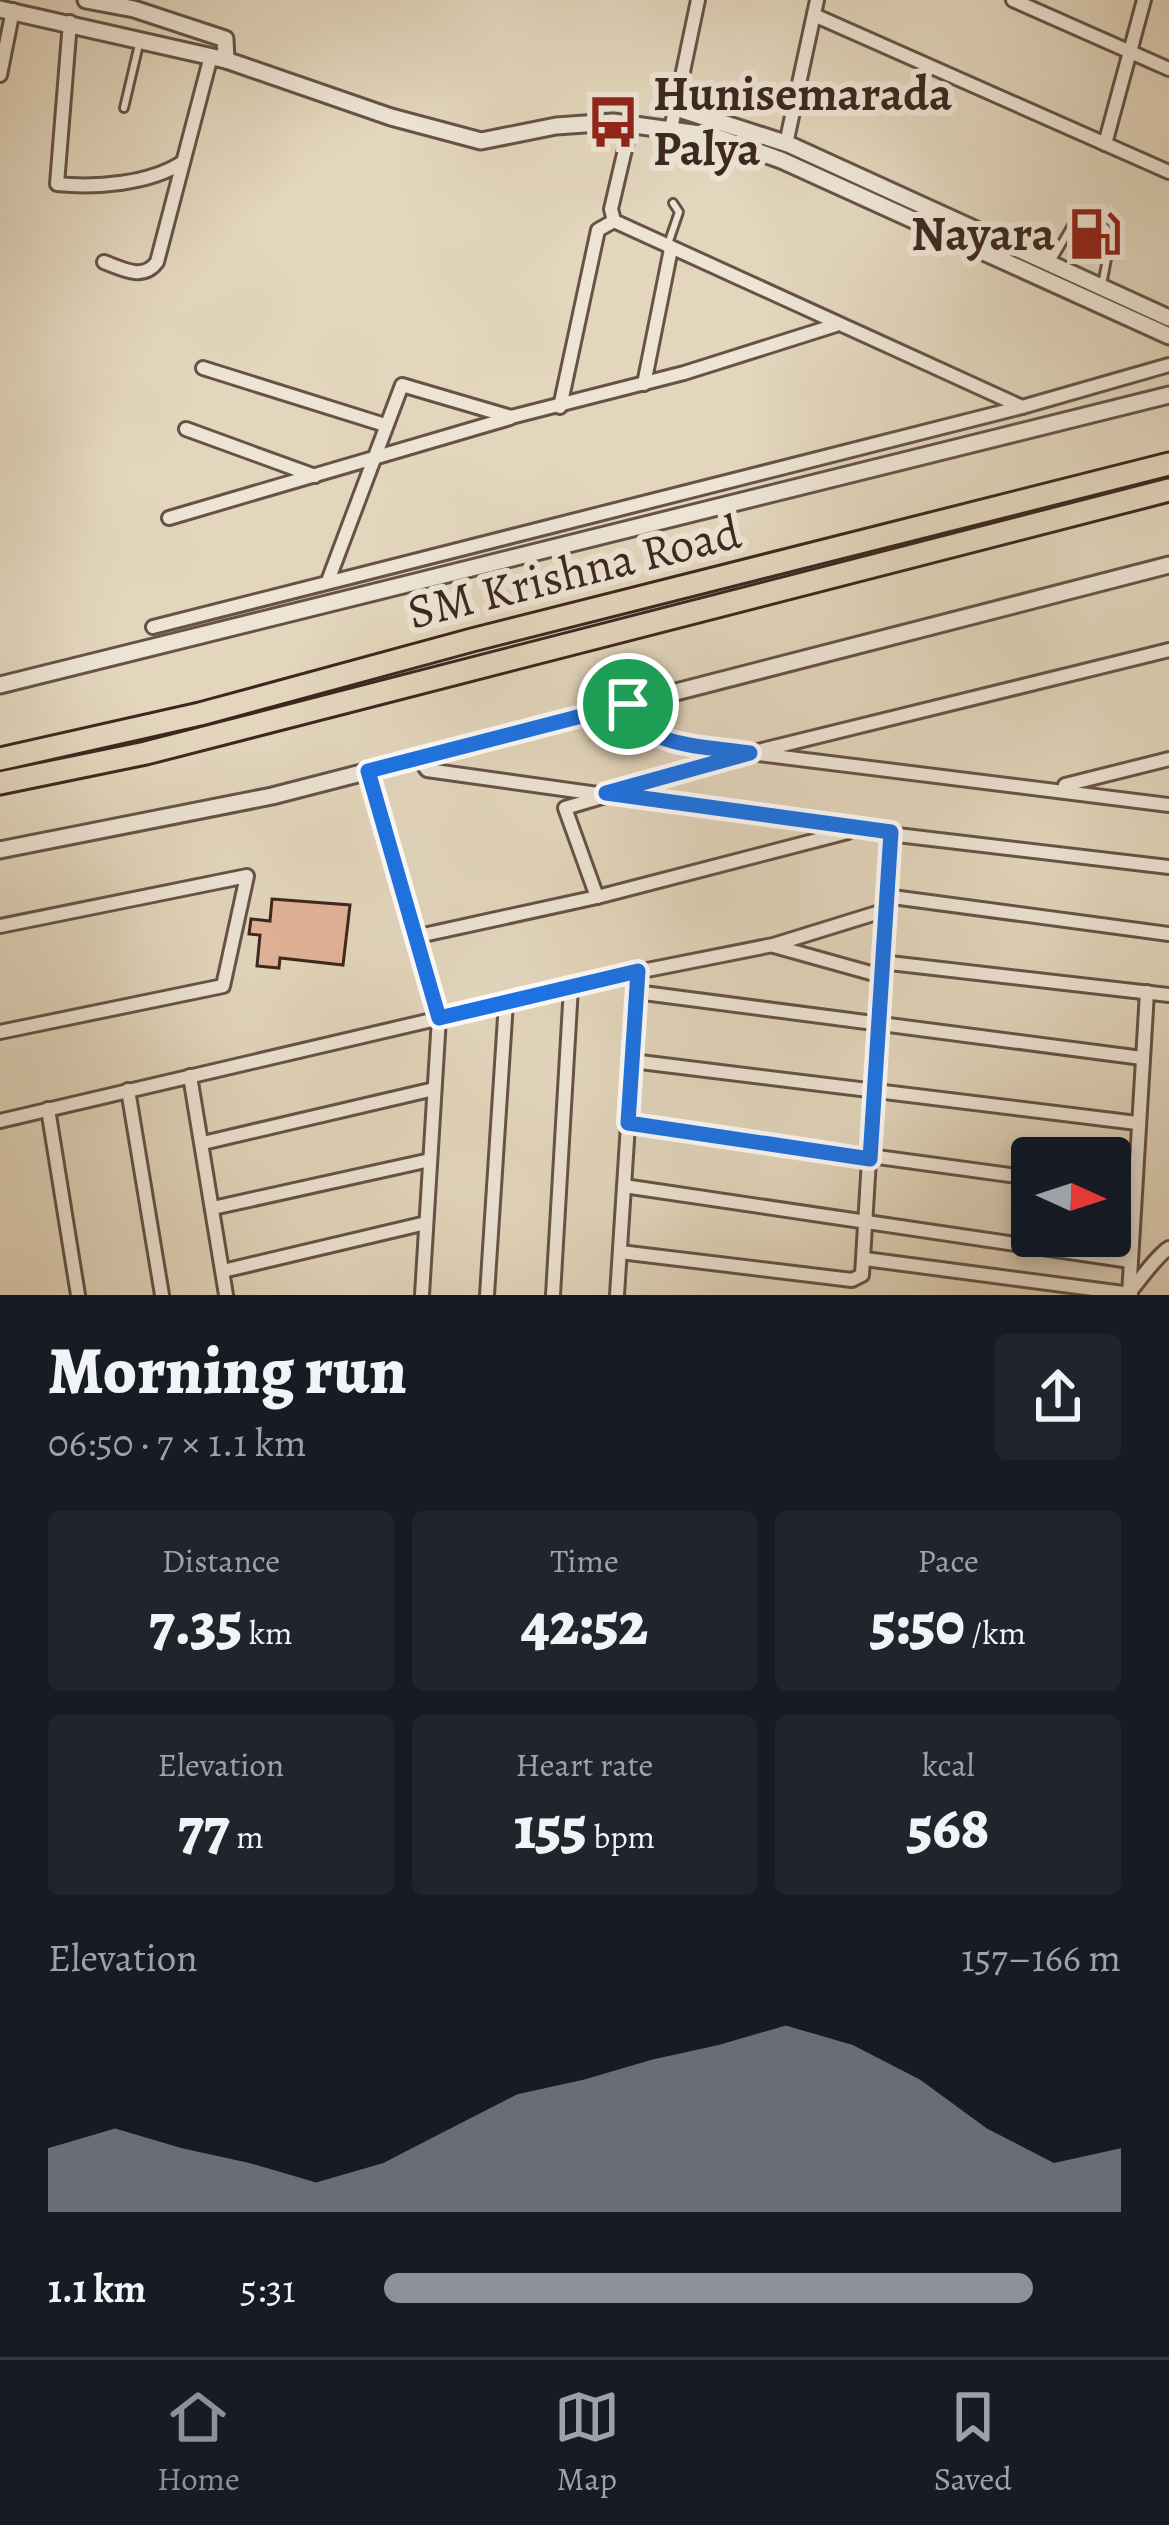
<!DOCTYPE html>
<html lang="en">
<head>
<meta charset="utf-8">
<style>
	body { margin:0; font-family:Alegreya,serif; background:#20242c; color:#f1f3f6; height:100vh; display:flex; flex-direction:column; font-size:45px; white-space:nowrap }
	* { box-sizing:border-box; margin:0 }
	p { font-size:39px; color:#9ea1a6 }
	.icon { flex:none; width:66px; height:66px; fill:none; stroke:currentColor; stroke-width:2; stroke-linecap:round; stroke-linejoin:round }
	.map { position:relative; height:1295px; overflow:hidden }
	.details { display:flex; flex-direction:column; background:#171b24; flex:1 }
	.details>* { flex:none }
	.needle { width:78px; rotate:93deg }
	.fabs { position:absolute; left:1011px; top:1137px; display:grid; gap:24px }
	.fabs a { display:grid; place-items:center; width:120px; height:120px; border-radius:12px; background:#171b24; box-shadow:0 6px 18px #0003; font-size:60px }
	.pin { position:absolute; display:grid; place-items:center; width:102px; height:102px; color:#fff; margin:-51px; border:6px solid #fff; border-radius:50%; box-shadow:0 3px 12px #0007 }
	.round { display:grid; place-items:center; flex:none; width:126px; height:126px; border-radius:12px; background:#20242c }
	.headline { display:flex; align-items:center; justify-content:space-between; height:204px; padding:0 48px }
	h1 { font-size:66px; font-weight:800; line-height:90px }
	.metrics { display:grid; grid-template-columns:repeat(3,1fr); gap:18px; height:204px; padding:12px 48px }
	.metrics div { display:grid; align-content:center; border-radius:12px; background:#20242c; text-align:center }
	.metrics b { font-size:60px; font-weight:800 }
	.metrics small { font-size:33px; font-weight:400 }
	.metrics p { font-size:33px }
	.chart { height:336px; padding:24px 48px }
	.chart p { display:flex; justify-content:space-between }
	.chart svg { width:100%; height:216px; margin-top:12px; fill:#8c9099; opacity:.7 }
	ul { padding:0 48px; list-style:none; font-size:39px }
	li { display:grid; grid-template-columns:192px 144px 1fr; align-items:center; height:90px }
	li i { height:30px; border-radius:15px; background:#8c9099 }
	.menu { display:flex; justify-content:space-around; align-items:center; height:168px; border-top:3px solid #363941; background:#171b24; font-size:33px; color:#9ea1a6 }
	.menu a { display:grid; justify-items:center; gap:6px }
	.menu .on { color:#8c9099 }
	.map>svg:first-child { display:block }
	.building { fill:#e3b398; stroke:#3c271f; stroke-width:3 }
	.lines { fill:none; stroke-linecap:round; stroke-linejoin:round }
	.service-casing { stroke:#665346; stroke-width:12 }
	.minor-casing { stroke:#665346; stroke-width:18 }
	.tertiary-casing { stroke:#665346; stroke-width:21 }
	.trunk-casing { stroke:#3c271f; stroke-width:27 }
	.service { stroke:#ede4d4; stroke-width:6 }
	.minor { stroke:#ede4d4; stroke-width:12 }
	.tertiary { stroke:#ede4d4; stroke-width:15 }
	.trunk { stroke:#e3d6bd; stroke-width:21 }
	.route-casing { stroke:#fff; stroke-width:24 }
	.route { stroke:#1a73e8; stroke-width:15 }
	.labels { text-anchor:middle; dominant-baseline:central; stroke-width:12; stroke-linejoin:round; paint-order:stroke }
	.poi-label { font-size:48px; font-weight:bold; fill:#3c271f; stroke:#ede4d4; text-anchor:start }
	.street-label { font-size:48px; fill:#3c271f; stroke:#ede4d4 }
</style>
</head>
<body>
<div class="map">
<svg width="1169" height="1295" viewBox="0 0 1169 1295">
	<rect width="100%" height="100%" fill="#e3d6bd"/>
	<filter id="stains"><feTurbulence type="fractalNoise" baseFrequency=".00167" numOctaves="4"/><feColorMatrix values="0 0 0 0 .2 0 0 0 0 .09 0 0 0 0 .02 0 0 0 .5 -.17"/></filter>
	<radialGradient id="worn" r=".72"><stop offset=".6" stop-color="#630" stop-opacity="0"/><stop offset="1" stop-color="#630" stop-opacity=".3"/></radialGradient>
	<polygon class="building" points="272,899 350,905 343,965 280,958 279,968 257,966 260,935 249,934 251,919 270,921"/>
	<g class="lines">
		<g class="service-casing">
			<g id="service">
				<polyline points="124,108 140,40"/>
				<polyline points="668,244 679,212 673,203"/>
				<polyline points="1052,260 1073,224 1082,219 1106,228 1110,243 1102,285"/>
			</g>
		</g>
		<g class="minor-casing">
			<g id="minor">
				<polyline points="1013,0 1169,69"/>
				<polyline points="814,15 1169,172"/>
				<path d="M70,22L57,184C95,188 150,184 183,162"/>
				<polyline points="0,75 13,10"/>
				<polyline points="631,124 611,209 614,221 1022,407 1169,365"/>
				<polyline points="671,129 698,0"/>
				<polyline points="786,144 817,0"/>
				<polyline points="1105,144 1144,0"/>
				<path d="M104,262C123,269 143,281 157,262L211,56"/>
				<polyline points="203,368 385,425"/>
				<polyline points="644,384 671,249"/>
				<polyline points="560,407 598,230 614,221"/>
				<polyline points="186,429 315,476"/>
				<polyline points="169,518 510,418"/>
				<polyline points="328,581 402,385 511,417 684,373 836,325"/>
				<polyline points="153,627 1022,407"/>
				<polyline points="628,704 632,721 652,736 750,753 1169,805"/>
				<polyline points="418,758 427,770 855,830 1169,867"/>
				<polyline points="368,771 439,1018 422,1295"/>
				<polyline points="1065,785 1169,759"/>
				<polyline points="885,896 1169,934"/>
				<polyline points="597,897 565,808 750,753 1169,650"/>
				<polyline points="0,926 247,876 223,986 0,1032"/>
				<polyline points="414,937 597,897 848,832"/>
				<polyline points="774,946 878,975"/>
				<polyline points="881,962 891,832"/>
				<polyline points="636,992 1142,1058"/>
				<polyline points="632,1061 1137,1123"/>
				<polyline points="190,1076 226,1295"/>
				<polyline points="128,1090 162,1295"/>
				<polyline points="48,1109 78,1295"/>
				<polyline points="0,1121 637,972 773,945 883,911"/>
				<polyline points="628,1123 1032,1178"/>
				<polyline points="203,1143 434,1089"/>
				<polyline points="624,1186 1130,1261"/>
				<polyline points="1110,1187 1134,1190"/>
				<polyline points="213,1208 430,1160"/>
				<polyline points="620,1252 852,1280 862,1275 881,962 1169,995"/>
				<polyline points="865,1259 1131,1294"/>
				<polyline points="223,1271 426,1223"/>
				<polyline points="487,1295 506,1002"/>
				<polyline points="553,1295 571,987"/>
				<polyline points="617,1295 637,985"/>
				<path d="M1127,1295C1138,1283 1157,1255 1169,1248"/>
				<polyline points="1129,1295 1147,992"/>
			</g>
		</g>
		<g class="tertiary-casing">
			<g id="tertiary">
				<polyline points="86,0 134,9 225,39 226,60"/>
				<polyline points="0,9 226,60 391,117 481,141 556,126 613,122 714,136 781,160 1169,336"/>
				<polyline points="676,108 788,144 1169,318"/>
				<polyline points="0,685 1169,395"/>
				<polyline points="0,850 272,796 1169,565"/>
			</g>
		</g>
		<g class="trunk-casing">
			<g id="trunk">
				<polyline points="0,759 200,714 472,640 1169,464"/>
				<polyline points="0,783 146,753 1169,490"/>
			</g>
		</g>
		<use href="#service" class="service"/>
		<use href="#minor" class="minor"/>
		<use href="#tertiary" class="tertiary"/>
		<use href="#trunk" class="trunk"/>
	</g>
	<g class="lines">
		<g class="route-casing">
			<path id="route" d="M628,704C640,749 710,746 750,753L606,793L891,832L870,1159L628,1123L638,971L439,1018L368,771Z"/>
		</g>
		<use href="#route" class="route"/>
	</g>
	<defs>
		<g id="bus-bare" transform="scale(4.14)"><path d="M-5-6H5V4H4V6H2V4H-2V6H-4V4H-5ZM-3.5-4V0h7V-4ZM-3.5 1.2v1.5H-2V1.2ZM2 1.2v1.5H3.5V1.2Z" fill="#8f2418" stroke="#ede4d4" stroke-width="2.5" paint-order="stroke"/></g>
		<g id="fuel-bare" transform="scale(4.14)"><path d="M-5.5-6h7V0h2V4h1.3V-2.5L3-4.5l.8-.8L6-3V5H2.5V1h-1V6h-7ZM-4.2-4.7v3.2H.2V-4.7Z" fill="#8f2418" stroke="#ede4d4" stroke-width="2.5" paint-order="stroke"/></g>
	</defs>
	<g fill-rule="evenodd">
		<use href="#bus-bare" x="613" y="122"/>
		<use href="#fuel-bare" x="1095" y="234"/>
	</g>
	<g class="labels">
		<g class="poi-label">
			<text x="653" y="94">Hunisemarada<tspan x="653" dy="55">Palya</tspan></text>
			<text x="1055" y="234" text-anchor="end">Nayara</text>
		</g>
		<g class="street-label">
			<text transform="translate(574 572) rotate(-14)">SM Krishna Road</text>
		</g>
	</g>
	<rect width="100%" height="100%" filter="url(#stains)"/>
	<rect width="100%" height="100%" fill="url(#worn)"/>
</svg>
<div class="fabs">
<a><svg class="needle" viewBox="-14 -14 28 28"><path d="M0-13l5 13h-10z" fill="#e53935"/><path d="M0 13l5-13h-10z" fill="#9ea1a6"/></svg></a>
</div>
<div class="pin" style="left:628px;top:704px;background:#1e9e55"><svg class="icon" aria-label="arrive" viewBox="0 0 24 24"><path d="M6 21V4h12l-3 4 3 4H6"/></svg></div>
</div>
<section class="details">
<div class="headline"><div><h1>Morning run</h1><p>06:50 · 7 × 1.1 km</p></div><a class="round"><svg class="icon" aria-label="share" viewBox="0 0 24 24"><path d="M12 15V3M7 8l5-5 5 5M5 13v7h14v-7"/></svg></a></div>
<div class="metrics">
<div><p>Distance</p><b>7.35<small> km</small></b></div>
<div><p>Time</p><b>42:52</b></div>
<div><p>Pace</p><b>5:50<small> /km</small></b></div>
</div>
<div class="metrics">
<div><p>Elevation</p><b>77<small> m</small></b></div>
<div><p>Heart rate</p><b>155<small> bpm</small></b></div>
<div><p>kcal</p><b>568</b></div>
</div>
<div class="chart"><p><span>Elevation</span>157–166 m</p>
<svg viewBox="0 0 160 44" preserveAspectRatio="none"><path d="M0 44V31L10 27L20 31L30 34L40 38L50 34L60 27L70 20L80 17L90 13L100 10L110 6L120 10L130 17L140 27L150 34L160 31V44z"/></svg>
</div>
<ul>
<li><b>1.1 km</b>5:31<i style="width:88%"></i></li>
</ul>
</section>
<nav class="menu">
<a class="on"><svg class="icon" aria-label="home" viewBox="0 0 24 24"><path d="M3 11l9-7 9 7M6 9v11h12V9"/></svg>Home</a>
<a><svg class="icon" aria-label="map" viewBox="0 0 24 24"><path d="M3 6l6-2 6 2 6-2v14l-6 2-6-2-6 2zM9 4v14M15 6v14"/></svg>Map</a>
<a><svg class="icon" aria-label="saved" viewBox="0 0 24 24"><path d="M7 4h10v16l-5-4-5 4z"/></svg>Saved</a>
</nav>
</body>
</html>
